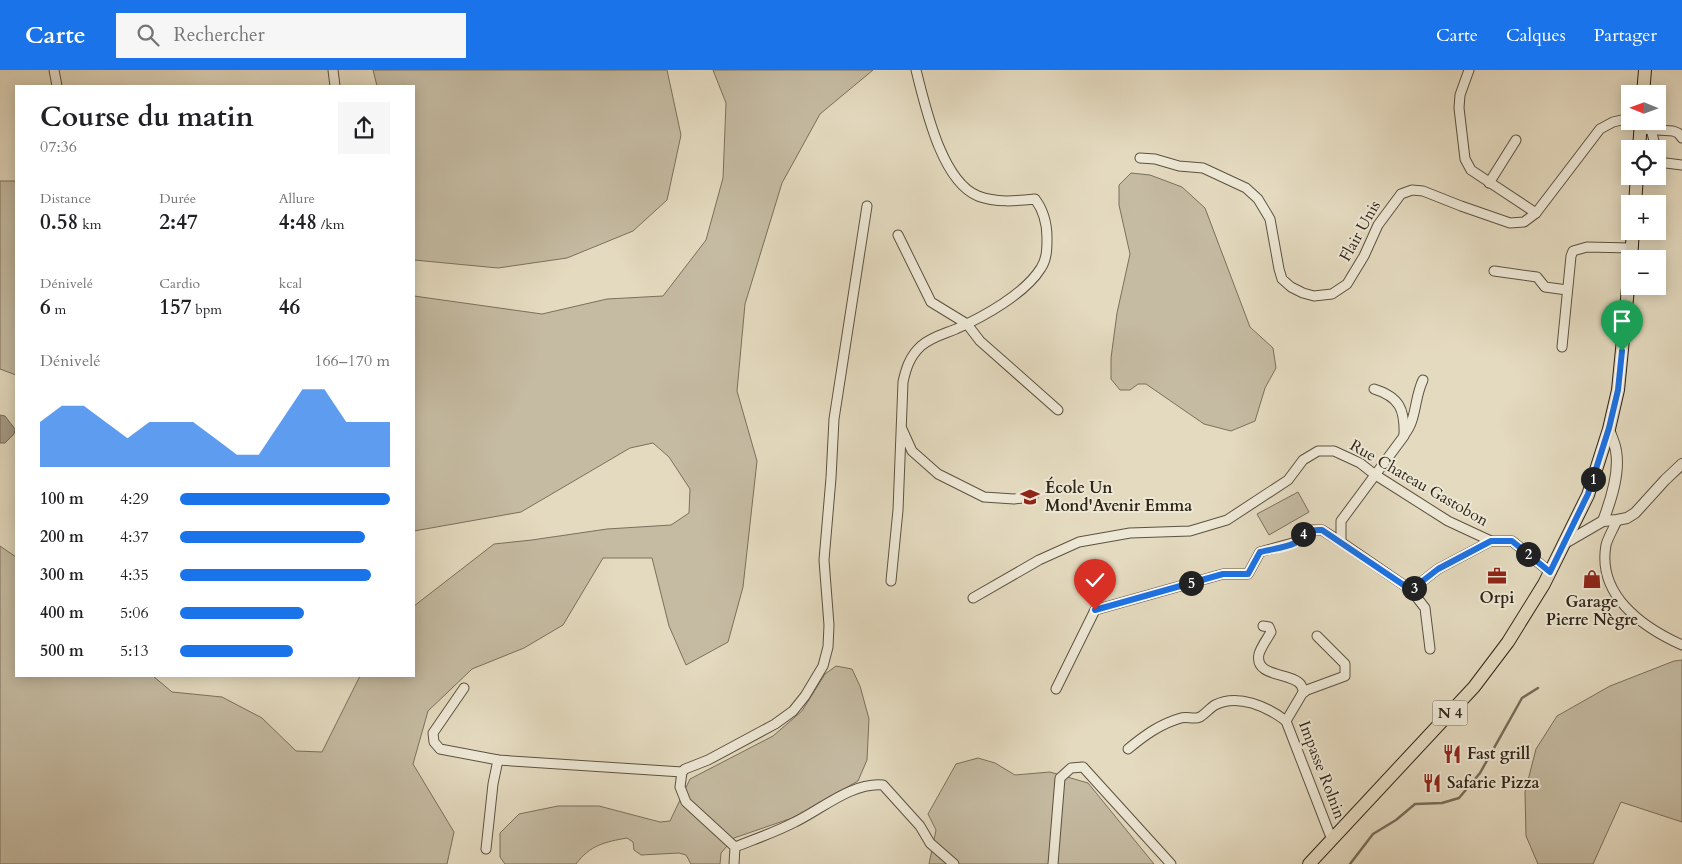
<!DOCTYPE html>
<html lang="fr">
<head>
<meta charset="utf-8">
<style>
	body { margin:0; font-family:Cardo,serif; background:#f6f6f6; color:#202124; height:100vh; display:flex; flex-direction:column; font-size:19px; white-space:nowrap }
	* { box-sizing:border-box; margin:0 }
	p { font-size:16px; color:#757577 }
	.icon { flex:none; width:28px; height:28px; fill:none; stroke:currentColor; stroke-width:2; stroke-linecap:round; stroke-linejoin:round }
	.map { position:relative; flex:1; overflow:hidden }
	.details { position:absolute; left:15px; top:15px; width:400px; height:592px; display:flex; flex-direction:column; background:#fff; border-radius:0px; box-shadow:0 2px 12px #0003 }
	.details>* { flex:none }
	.needle { width:32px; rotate:271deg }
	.tools { position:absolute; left:1621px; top:15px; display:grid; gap:10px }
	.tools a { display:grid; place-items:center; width:45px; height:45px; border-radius:0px; background:#fff; box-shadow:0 2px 12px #0003; font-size:25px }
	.pin { position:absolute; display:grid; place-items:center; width:42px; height:42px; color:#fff; margin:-51px -21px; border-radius:50% 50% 50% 0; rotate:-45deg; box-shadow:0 0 5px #0007 }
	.pin .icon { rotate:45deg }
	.km { position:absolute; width:25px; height:25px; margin:-12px; border-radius:50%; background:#222; color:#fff; font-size:14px; line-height:25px; text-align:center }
	.round { display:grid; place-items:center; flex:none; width:52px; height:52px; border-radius:0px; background:#f6f6f6 }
	.headline { display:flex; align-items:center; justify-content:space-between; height:85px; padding:0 25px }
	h1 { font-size:28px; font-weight:700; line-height:38px }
	.metrics { display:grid; grid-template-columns:repeat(3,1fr); gap:8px; height:85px; padding:5px 25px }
	.metrics div { display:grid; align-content:center }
	.metrics b { font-size:21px; font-weight:700 }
	.metrics small { font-size:14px; font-weight:400 }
	.metrics p { font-size:14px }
	.chart { height:140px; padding:10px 25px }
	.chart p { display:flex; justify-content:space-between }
	.chart svg { width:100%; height:90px; margin-top:5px; fill:#1a73e8; opacity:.7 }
	ul { padding:0 25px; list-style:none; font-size:16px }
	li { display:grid; grid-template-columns:80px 60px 1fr; align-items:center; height:38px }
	li i { height:12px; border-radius:6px; background:#1a73e8 }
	header { display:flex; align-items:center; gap:30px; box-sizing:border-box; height:70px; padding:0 25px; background:#1a73e8; color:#fff }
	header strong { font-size:24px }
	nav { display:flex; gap:28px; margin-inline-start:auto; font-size:18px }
	.search { width:350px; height:45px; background:#f6f6f6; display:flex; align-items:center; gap:12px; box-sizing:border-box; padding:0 18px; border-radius:0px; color:#757577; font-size:19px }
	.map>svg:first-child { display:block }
	.green { fill:#c5bba2; stroke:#7a705c }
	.water { fill:#a69c86; stroke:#766c59 }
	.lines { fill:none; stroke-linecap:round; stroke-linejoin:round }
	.stream { stroke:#766c59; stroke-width:2.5 }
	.minor-casing { stroke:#5c5240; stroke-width:11 }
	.tertiary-casing { stroke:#5c5240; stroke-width:12 }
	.primary-casing { stroke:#2e2416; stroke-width:14 }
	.minor { stroke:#ede7d5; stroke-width:9 }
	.tertiary { stroke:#ede7d5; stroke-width:10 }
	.primary { stroke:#e4dabf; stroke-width:12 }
	.route-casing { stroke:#fff; stroke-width:10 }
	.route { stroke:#1a73e8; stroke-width:6 }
	.labels { text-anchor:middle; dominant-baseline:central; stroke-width:4; stroke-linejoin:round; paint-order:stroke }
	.shield { fill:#ede7d5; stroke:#675e4f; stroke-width:1 }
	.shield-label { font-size:15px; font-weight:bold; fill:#2e2416 }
	.street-label { font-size:16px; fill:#2e2416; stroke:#ede7d5 }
	.poi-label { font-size:16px; font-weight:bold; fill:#2e2416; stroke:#ede7d5; text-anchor:start }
</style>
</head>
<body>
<header>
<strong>Carte</strong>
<div class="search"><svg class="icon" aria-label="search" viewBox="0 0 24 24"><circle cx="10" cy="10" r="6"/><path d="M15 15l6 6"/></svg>Rechercher</div>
<nav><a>Carte</a><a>Calques</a><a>Partager</a></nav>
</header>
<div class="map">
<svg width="1682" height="794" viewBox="0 0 1682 794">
	<rect width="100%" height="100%" fill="#e4dabf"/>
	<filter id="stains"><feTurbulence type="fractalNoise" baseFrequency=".004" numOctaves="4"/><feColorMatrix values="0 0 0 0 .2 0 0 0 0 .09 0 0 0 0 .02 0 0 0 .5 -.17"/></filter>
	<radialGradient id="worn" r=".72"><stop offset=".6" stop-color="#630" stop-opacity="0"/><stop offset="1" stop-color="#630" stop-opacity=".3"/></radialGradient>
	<g class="green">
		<polygon points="373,0 667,0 681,65 667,130 633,161 567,188 498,198 414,190 414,16 377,16"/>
		<polygon points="713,0 873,0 820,44 782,113 745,234 737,321 757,391 743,517 728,572 686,595 669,556 652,488 603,488 563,555 524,578 472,599 428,641 413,694 454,762 447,794 0,794 0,476 16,487 16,606 153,606 172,622 222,627 262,648 296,681 322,682 360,606 414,606 414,536 494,474 532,470 607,459 671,455 689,443 690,419 669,387 653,373 630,378 521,442 414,461 414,226 542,244 607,229 663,226 706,170 723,108 726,33"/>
		<polygon points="1131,103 1150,105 1182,117 1205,138 1250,257 1273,278 1276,298 1265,318 1255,351 1231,361 1204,354 1146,314 1138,314 1130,320 1120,320 1111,309 1111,288 1117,243 1130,184 1119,135 1119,115"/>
		<polygon points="0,111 16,111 16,305 0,299"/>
		<polygon points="1298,422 1309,442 1269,465 1257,444"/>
		<polygon points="1682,590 1682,752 1621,732 1593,794 1538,794 1526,766 1525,722 1536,679 1557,646 1610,616 1674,591"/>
		<path d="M836,596L852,599L860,616L869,649L867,690L858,711L795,747L734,768L721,783L720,794H691L686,785L679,783L641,785L634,780L633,772L627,768C605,772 590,775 576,794H505L500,787V763L519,744L558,736H599L660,752L670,751L690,709L773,666L802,641L825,604Z"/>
		<polygon points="978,688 995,693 1015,705 1050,702 1088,713 1154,794 929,794 936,760 928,744 956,694"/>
	</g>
	<polygon class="water" points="0,345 5,346 15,359 14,364 5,373 0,373"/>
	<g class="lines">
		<polyline class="stream" points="1350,794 1373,764 1396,750 1415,734 1442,733 1459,728 1480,703 1522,628 1538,618"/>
		<g class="minor-casing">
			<g id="minor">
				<polyline points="54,0 57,16"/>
				<polyline points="333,0 335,16"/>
				<polyline points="1469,0 1460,25 1459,38 1465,89 1471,100 1536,143"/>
				<polyline points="1641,59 1673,61 1678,63 1682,68"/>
				<polyline points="1651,59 1656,79"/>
				<polyline points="1140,88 1155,89 1179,96 1203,98 1246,118 1258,129 1270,149 1279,199 1282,209 1291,217 1303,223 1314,226 1332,224 1347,214 1364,186 1378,155 1401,124 1412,120 1423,121 1461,136 1510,153 1524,152 1536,143 1600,59 1613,52 1630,48"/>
				<polyline points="1658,92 1682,95"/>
				<polyline points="1489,113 1516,70"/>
				<polyline points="898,165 931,232 967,254 980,271 1058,340"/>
				<polyline points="1494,201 1537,207 1545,217 1567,220"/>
				<polyline points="1562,277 1571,186 1573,181 1587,177 1631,178"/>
				<path d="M1374,319C1400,327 1405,340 1404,366L1341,451V472L1411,520L1425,538L1430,579"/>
				<polyline points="902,359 912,381 938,404 984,427 1014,429 1033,427"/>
				<path d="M1404,365C1417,350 1414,328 1423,310"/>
				<path d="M1617,450C1614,458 1608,467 1606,475C1597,525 1642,557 1682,575"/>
				<path d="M891,511L898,440L903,312C906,298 910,286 921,276C931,267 944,264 956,259C983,247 1025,224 1041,198C1047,189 1047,178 1047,168C1047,153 1044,141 1035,129C1016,131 996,133 978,126C941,111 925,35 916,0"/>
				<polyline points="1411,520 1438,499 1491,471"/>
				<polyline points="973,528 1039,490 1079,472 1130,463 1190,461 1227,450 1288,410 1303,390 1318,381 1334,381 1360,393 1374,404 1448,451 1491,471 1512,471 1550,502"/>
				<path d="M1263,556L1269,557L1271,562C1267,569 1261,577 1259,584C1254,608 1292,602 1301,615C1302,617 1303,620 1304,622"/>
				<polyline points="1317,566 1345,594 1345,606 1307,620 1302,624 1286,651 1332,770"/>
				<polyline points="464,618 433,663 434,672 440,679 498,690 682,702"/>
				<polyline points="1056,619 1095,540 1223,504 1248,504 1260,482 1296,472 1304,463 1312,460 1322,460 1341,472"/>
				<path d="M1128,679C1145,665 1160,654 1181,648C1187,646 1194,650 1200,647C1205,644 1210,638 1215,635C1238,623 1268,637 1286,651"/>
				<path d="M735,777C755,769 776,762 795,752C822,739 852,712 883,715L920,756L930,773L954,794"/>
				<polyline points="486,779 493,714 498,690"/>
				<polyline points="734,794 735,777 686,732 680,717 682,702 685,699 708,690 775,654 793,641 805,626 823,596 828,577 829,555 824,490 831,408 834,349 867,136"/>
				<polyline points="1053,794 1060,708 1071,698 1083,697 1171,794"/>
			</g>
		</g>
		<g class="tertiary-casing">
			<g id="tertiary">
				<path d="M1603,451C1611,430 1620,403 1616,381C1615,373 1611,366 1609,359"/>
				<polyline points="1565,473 1603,451 1617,450 1627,448 1635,443 1665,410 1682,394"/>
			</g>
		</g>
		<g class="primary-casing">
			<g id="primary">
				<polyline points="1643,24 1645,0"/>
				<polyline points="1639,79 1641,51"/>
				<polyline points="1635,134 1637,106"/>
				<polyline points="1631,189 1633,161"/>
				<polyline points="1309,794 1474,617 1508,572 1544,514 1588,425 1609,359 1618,320 1630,198"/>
			</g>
		</g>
		<use href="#minor" class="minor"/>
		<use href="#tertiary" class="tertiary"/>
		<use href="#primary" class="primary"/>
	</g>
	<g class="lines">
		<g class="route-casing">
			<path id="route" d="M1095,540L1223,504H1248L1260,482C1271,479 1285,478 1295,473C1308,466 1301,459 1322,460L1411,520L1438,499L1491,471H1512L1550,502L1588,424L1609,358L1618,320L1622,281"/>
		</g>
		<use href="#route" class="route"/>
	</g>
	<defs>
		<g id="school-bare" transform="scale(1.5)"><path d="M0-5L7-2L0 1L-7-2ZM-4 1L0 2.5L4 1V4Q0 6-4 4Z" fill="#8f2418" stroke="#ede7d5" stroke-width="2.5" paint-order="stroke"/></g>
		<g id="office-bare" transform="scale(1.5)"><path d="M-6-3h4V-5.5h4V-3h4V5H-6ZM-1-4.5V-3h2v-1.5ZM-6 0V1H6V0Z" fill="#8f2418" stroke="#ede7d5" stroke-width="2.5" paint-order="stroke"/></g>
		<g id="shop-bare" transform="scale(1.5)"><path d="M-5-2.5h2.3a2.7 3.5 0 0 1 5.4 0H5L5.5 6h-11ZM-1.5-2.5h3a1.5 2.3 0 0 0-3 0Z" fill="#8f2418" stroke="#ede7d5" stroke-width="2.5" paint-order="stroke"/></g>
		<g id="restaurant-bare" transform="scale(1.5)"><path d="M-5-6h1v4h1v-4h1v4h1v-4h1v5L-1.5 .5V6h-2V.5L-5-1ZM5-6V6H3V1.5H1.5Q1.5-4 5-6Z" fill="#8f2418" stroke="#ede7d5" stroke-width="2.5" paint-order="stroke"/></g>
	</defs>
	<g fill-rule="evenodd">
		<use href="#school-bare" x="1030" y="427"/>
		<use href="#office-bare" x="1497" y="506"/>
		<use href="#shop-bare" x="1592" y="509"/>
		<use href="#restaurant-bare" x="1452" y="684"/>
		<use href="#restaurant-bare" x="1432" y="713"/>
	</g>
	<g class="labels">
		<rect class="shield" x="1432.5" y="630.5" width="35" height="25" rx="4"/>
		<g class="shield-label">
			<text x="1450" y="643">N 4</text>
		</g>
		<g class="street-label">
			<text transform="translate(1360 161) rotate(-61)">Flair Unis</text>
			<text transform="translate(1419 413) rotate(30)">Rue Chateau Gastobon</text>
			<text transform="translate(1322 700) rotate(69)">Impasse Rolnin</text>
		</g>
		<g class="poi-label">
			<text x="1045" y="418">École Un<tspan x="1045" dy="18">Mond'Avenir Emma</tspan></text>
			<text x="1497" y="528" text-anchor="middle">Orpi</text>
			<text x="1592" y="532" text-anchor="middle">Garage<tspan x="1592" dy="18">Pierre Nègre</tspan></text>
			<text x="1467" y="684">Fast grill</text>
			<text x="1447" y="713">Safarie Pizza</text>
		</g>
	</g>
	<rect width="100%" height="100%" filter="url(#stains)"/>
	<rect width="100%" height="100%" fill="url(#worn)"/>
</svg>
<div class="tools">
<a><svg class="needle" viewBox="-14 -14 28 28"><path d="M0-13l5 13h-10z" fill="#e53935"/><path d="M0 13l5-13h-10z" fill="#757577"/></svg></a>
<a><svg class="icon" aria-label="locate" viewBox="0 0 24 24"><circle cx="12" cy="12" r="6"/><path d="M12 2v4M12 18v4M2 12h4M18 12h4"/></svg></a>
<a>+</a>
<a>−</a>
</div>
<div class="pin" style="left:1622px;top:281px;background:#1e9e55"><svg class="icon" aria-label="arrive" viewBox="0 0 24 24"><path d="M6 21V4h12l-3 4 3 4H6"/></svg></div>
<div class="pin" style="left:1095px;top:540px;background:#d93025"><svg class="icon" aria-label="check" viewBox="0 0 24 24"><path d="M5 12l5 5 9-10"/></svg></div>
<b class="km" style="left:1593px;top:409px">1</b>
<b class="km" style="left:1528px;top:484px">2</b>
<b class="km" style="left:1414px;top:518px">3</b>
<b class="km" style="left:1303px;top:464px">4</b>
<b class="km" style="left:1191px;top:513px">5</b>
<section class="details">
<div class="headline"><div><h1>Course du matin</h1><p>07:36</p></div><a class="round"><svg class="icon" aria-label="share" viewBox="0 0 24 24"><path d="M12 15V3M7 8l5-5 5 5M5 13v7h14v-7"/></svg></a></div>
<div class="metrics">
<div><p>Distance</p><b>0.58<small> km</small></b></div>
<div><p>Durée</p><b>2:47</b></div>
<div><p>Allure</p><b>4:48<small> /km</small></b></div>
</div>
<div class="metrics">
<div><p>Dénivelé</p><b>6<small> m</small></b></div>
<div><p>Cardio</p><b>157<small> bpm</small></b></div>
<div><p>kcal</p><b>46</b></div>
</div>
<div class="chart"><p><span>Dénivelé</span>166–170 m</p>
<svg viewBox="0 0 160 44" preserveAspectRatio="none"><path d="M0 44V22L10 14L20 14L30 22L40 30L50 22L60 22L70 22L80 30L90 38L100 38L110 22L120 6L130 6L140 22L150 22L160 22V44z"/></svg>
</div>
<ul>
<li><b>100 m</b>4:29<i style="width:100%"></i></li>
<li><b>200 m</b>4:37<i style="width:88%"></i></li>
<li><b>300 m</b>4:35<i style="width:91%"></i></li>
<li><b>400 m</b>5:06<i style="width:59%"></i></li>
<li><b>500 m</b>5:13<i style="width:54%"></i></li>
</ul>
</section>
</div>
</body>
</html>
